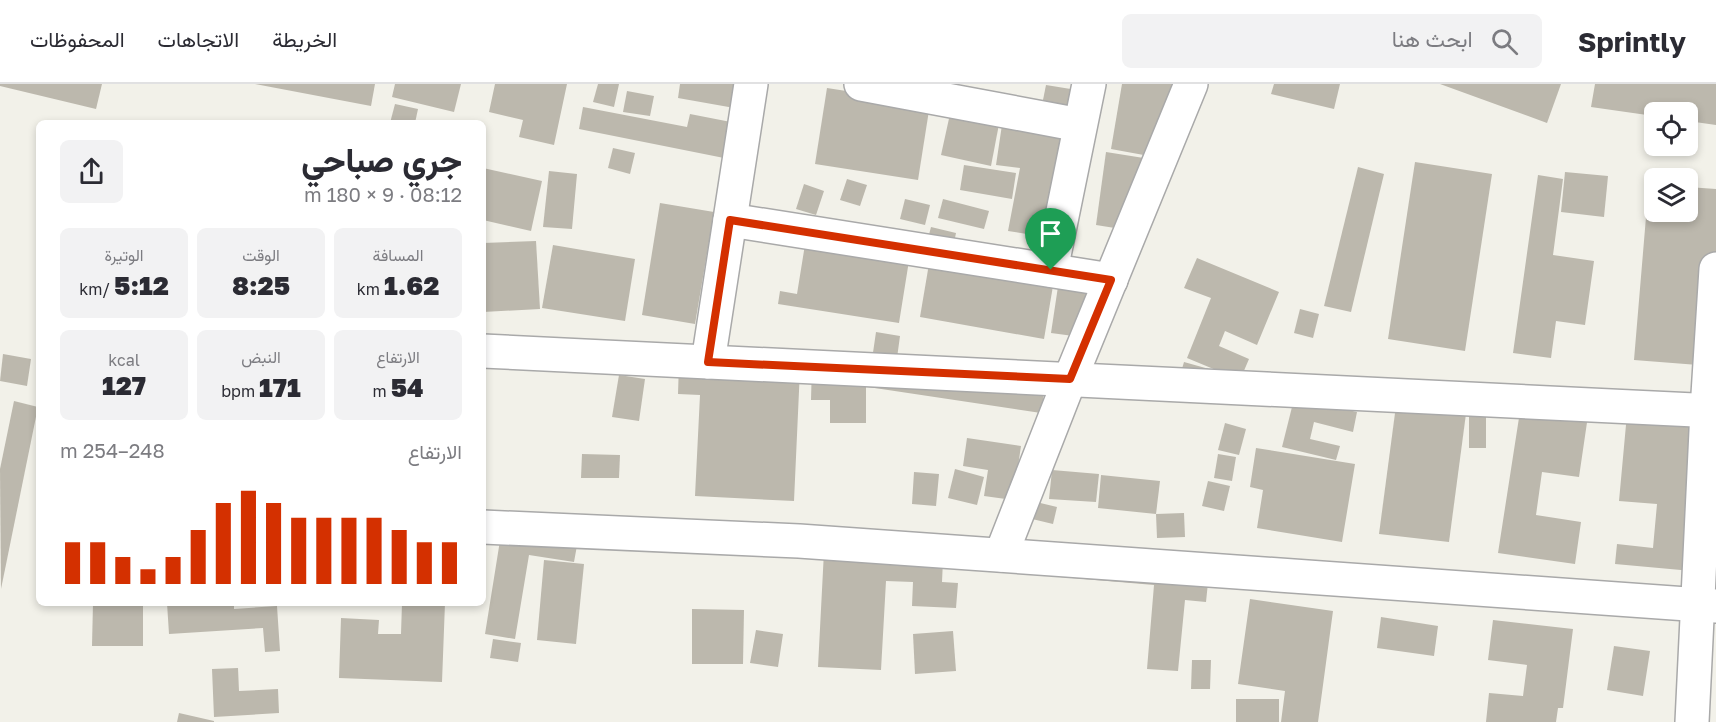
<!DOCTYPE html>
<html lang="ar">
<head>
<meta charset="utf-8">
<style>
	body { margin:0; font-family:"Golos Text",Vazirmatn,sans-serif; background:#f2f2f3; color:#2b2b33; direction:rtl; height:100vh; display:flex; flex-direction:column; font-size:22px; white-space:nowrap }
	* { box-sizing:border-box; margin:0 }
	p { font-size:20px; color:#7c7c81 }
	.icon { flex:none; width:33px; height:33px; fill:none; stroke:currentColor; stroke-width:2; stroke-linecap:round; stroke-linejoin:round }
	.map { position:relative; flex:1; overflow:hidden; direction:ltr }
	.drawer { position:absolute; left:36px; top:36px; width:450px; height:486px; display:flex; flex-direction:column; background:#fff; border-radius:9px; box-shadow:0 3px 9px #0003; direction:rtl }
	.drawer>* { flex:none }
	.tools { position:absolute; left:1644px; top:18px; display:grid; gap:12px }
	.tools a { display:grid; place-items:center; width:54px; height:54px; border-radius:9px; background:#fff; box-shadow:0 3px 9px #0003; font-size:30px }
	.pin { position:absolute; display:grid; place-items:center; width:51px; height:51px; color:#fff; margin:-62px -26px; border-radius:50% 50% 50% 0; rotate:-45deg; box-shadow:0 0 6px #0007 }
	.pin .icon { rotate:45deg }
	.round { display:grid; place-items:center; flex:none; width:63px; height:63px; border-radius:9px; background:#f2f2f3 }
	.overview { display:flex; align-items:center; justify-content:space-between; height:102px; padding:0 24px }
	h1 { font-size:33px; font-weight:800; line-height:45px }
	.figures { display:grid; grid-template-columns:repeat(3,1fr); gap:9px; height:102px; padding:6px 24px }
	.figures div { display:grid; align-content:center; border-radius:9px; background:#f2f2f3; text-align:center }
	.figures b { font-size:26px; font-weight:800 }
	.figures small { font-size:16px; font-weight:400 }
	.figures p { font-size:16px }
	.chart { height:168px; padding:12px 24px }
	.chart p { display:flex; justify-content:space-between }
	.chart svg { width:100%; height:108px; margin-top:6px; stroke:#d43000; stroke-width:6 }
	header { display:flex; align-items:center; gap:36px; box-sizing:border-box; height:84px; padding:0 30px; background:#fff; border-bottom:2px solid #e1e1e2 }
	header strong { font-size:28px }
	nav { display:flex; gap:33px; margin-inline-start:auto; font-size:21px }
	.search { width:420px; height:54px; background:#f2f2f3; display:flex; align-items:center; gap:15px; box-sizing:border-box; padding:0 21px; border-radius:9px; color:#7c7c81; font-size:22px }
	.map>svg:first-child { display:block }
	.building { fill:#bcb8ad }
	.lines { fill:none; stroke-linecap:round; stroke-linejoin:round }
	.street-casing { stroke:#a9a9a9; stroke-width:36 }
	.street { stroke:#fff; stroke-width:33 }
	.route-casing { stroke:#fff; stroke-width:12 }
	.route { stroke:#d43000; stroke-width:8 }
</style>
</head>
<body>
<header>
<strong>Sprintly</strong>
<div class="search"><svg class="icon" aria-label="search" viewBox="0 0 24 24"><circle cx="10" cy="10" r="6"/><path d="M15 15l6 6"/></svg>ابحث هنا</div>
<nav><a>الخريطة</a><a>الاتجاهات</a><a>المحفوظات</a></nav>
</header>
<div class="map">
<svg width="1716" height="638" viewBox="0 0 1716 638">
	<rect width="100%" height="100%" fill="#f2f1e9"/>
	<g class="building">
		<polygon points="0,0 102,0 96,25 0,2"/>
		<polygon points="255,0 375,0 371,22"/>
		<polygon points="395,0 461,0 454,28 392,13"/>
		<polygon points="495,0 567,0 554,61 519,53 523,36 489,28"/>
		<polygon points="598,0 619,0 614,23 593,18"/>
		<polygon points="680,0 745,0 740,25 678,14"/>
		<polygon points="1122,0 1172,0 1160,74 1111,65"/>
		<polygon points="1274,0 1340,0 1334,25 1271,10"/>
		<polygon points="1440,0 1561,0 1547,39"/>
		<polygon points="1595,0 1716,0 1716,41 1688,37 1688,28 1654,28 1654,32 1591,23"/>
		<polygon points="1046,1 1083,7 1078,33 1041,26"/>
		<polygon points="827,4 930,20 918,96 815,80"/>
		<polygon points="627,7 654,12 650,32 623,28"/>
		<polygon points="395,20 418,25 415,39 390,39"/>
		<polygon points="583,23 687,43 690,30 736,39 729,75 579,45"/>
		<polygon points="950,30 999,40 991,82 941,71"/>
		<polygon points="1003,34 1069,45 1052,154 1008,147 1020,84 996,81"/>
		<polygon points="613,64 635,69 630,90 608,84"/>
		<polygon points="1106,68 1150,75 1140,148 1096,141"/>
		<polygon points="1415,78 1492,90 1465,267 1388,255"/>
		<polygon points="964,81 1016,89 1012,115 960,106"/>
		<polygon points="1358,83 1384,90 1351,228 1324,222"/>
		<polygon points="483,84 542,97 531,147 483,136"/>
		<polygon points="549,87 577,90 572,145 543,143"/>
		<polygon points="1565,88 1608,92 1604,133 1561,128"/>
		<polygon points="1538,91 1563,95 1553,171 1594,177 1585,241 1556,237 1551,274 1513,269"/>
		<polygon points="847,95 867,101 860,122 840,116"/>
		<polygon points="804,100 824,107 816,131 796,125"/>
		<polygon points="1688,103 1716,105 1716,217 1711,282 1634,276 1646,133 1682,136 1682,128 1688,128"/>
		<polygon points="905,115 930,121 925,141 900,135"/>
		<polygon points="943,115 989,127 984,145 938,134"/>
		<polygon points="660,119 714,128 695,240 642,231"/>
		<polygon points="808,142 912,158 899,239 778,220 780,207 797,210"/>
		<polygon points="931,143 956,149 952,168 926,162"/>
		<polygon points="536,157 540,225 483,228 483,159"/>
		<polygon points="553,161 635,175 625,237 542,224"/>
		<polygon points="931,168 1055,190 1044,255 920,233"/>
		<polygon points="1197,174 1279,208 1257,261 1225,247 1219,262 1249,275 1240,296 1187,274 1211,214 1184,204"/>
		<polygon points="1062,176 1114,184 1081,253 1051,249"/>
		<polygon points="1300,225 1319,230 1313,254 1294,249"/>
		<polygon points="876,248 900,252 897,274 1046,296 1041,329 868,303"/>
		<polygon points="3,270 31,275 27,302 0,297"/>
		<polygon points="1184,278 1209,285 1204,303 1179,295"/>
		<polygon points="679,279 800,285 794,417 695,412 700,311 678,310"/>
		<polygon points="812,279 866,279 866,339 830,339 830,316 811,316"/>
		<polygon points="619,291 645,295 639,337 612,333"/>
		<polygon points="1299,295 1317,319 1357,328 1353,348 1314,338 1310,355 1340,362 1336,376 1282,363"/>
		<polygon points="1399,299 1469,307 1449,458 1379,450"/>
		<polygon points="1523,308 1590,318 1579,393 1542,388 1536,431 1581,438 1575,480 1498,469"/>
		<rect x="1469" y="314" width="17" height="50"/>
		<polygon points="14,317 38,323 1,505 0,385"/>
		<polygon points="1628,319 1708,327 1692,487 1615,480 1617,460 1653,464 1657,420 1619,417"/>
		<polygon points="1225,339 1246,345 1239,371 1218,366"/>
		<polygon points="967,354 1021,362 1013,416 984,412 988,386 963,382"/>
		<polygon points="1256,364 1355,380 1342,458 1257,444 1263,406 1250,403"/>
		<polygon points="582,370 620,371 619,394 581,394"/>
		<polygon points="1218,370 1236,373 1232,397 1214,394"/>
		<polygon points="955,385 984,393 977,421 948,414"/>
		<polygon points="1052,386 1099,390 1096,418 1049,415"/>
		<polygon points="914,388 939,390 936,422 912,420"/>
		<polygon points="1101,391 1160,397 1156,430 1098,424"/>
		<polygon points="1208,397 1230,402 1224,427 1202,422"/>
		<polygon points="1032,417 1057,423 1053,440 1028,434"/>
		<polygon points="1184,429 1185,453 1157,454 1156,430"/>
		<polygon points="502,444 578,456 574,478 529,471 515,555 485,550"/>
		<polygon points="825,448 944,454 942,498 958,499 956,524 912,522 913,498 886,497 881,586 818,583"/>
		<polygon points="1027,464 1210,479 1206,518 1185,516 1178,587 1147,585 1154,501 1025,490"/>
		<polygon points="544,476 584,480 576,560 537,556"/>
		<polygon points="1250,515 1333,527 1318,638 1281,638 1285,607 1238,600"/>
		<polygon points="93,519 143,519 143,562 92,562"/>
		<polygon points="167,519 234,519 234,525 277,522 280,567 265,568 263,544 169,550"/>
		<polygon points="402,519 445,519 442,598 339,594 341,534 379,536 378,550 401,550"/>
		<polygon points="692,525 744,526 743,580 692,580"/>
		<polygon points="1381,533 1438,542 1434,572 1377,564"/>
		<polygon points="1493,536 1573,545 1563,624 1558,624 1556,638 1486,638 1489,609 1523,612 1527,581 1488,576"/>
		<polygon points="756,546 783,550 778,583 750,579"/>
		<polygon points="953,547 956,587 915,590 913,550"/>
		<polygon points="493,555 521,559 518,578 490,574"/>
		<polygon points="1614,562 1650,567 1643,612 1607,606"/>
		<polygon points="1192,576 1211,576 1210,605 1191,605"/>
		<polygon points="238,584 239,607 278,605 279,629 214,633 212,585"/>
		<rect x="1236" y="615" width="43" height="23"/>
		<polygon points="179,629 214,637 214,638 177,638"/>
	</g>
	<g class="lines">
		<g class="street-casing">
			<g id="street">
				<polyline points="861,0 1080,41"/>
				<polyline points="730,136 1111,196"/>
				<polyline points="1051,186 1089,0"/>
				<polyline points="483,267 1716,327"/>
				<polyline points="708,278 751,0"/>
				<polyline points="483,443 799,457 1716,522"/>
				<polyline points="1001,471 1070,295 1191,0"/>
				<polyline points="1692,638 1707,326 1716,185"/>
			</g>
		</g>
		<use href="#street" class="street"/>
	</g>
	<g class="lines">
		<g class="route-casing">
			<polygon id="route" points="730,136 1111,196 1070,295 708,278"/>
		</g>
		<use href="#route" class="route"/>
	</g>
</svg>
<div class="tools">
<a><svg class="icon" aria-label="locate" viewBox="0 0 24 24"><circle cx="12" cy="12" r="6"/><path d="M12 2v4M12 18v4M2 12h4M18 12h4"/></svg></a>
<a><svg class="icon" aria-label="layers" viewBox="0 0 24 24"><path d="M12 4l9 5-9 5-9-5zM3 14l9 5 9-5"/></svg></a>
</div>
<div class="pin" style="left:1051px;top:186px;background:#1e9e55"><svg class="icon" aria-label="arrive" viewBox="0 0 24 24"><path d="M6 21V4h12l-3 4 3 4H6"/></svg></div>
<section class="drawer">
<div class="overview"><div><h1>جري صباحي</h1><p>08:12 · 9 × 180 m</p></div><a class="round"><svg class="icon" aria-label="share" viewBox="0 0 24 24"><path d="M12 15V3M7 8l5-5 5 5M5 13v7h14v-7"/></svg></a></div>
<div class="figures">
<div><p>المسافة</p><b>1.62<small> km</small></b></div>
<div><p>الوقت</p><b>8:25</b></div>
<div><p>الوتيرة</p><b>5:12<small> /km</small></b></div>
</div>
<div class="figures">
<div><p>الارتفاع</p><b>54<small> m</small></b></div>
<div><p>النبض</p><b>171<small> bpm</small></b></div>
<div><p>kcal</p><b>127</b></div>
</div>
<div class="chart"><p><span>الارتفاع</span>248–254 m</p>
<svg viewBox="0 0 160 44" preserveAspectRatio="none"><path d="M5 44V27M15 44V27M25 44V33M35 44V38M45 44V33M55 44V22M65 44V11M75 44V6M85 44V11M95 44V17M105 44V17M115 44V17M125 44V17M135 44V22M145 44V27M155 44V27"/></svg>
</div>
</section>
</div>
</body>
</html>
